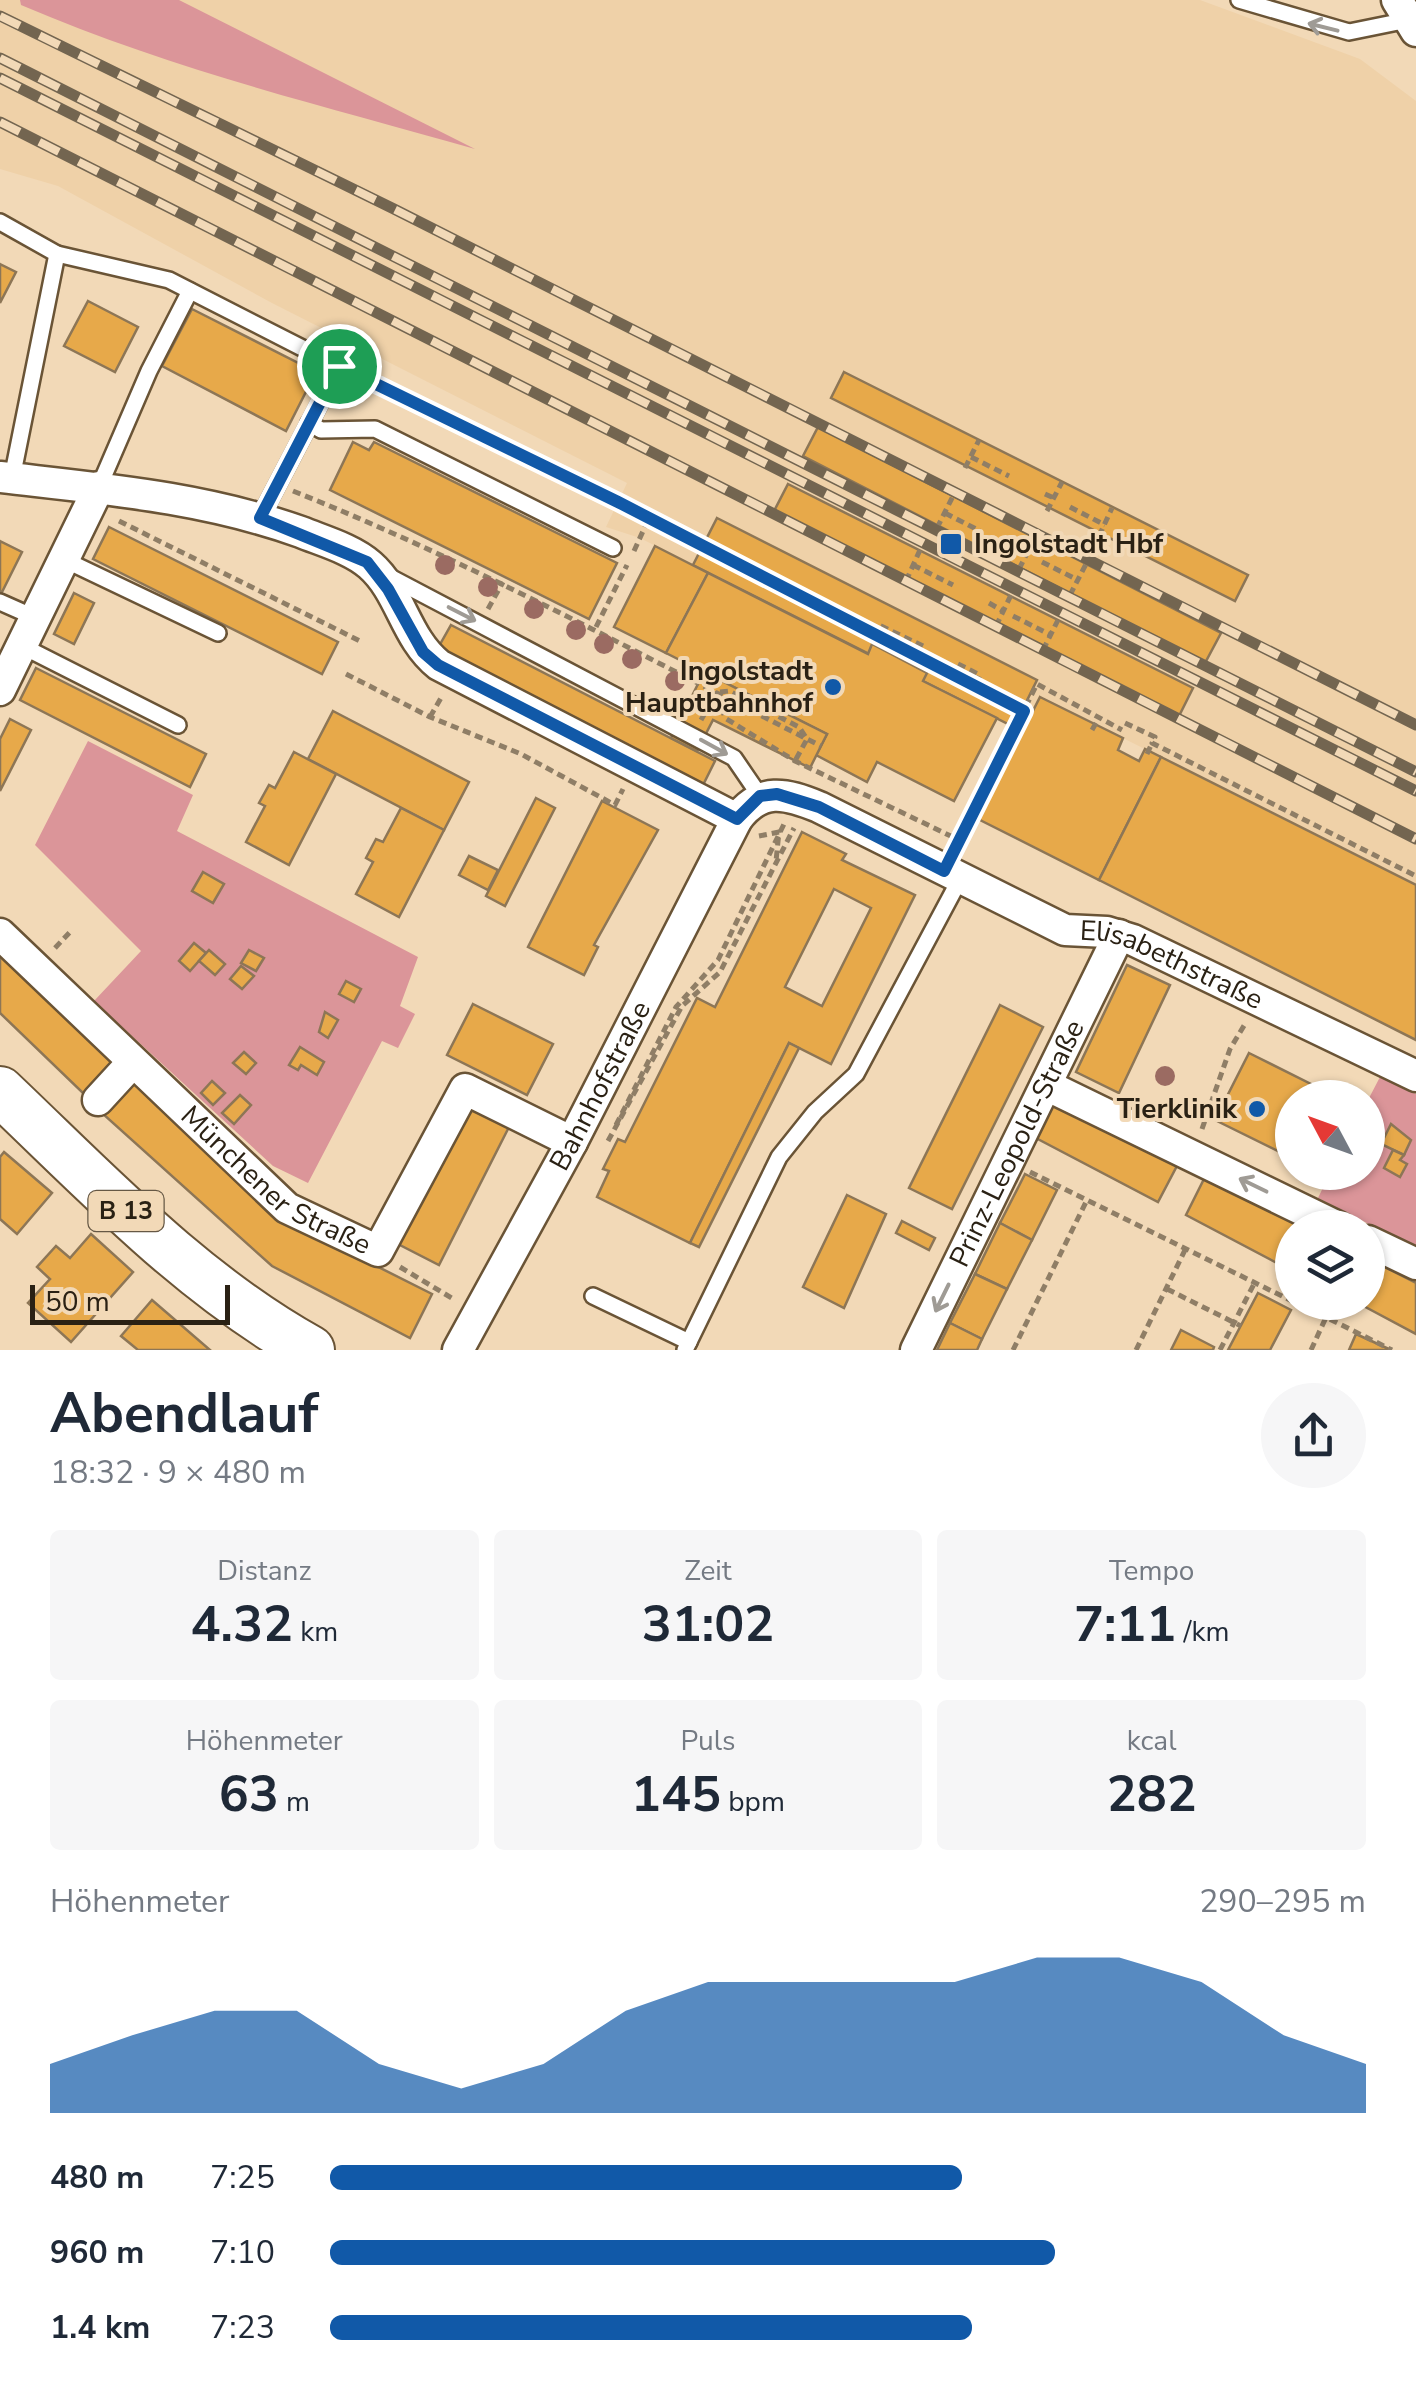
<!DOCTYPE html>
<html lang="de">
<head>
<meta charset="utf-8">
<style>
	body { margin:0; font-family:"Nunito Sans",sans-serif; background:#f6f6f7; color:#1f2937; height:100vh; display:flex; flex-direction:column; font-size:38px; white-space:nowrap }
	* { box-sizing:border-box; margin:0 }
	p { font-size:32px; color:#747a83 }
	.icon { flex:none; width:55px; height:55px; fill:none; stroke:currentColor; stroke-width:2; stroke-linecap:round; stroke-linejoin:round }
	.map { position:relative; height:1350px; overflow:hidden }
	.details { display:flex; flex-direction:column; background:#fff; flex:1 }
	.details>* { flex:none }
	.needle { width:65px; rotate:311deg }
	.buttons { position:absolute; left:1275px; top:1080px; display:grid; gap:20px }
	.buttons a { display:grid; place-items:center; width:110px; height:110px; border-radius:50%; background:#fff; box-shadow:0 2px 8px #0004; font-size:50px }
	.scale { position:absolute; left:30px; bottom:25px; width:200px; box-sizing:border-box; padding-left:10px; border:5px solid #2a2114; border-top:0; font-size:28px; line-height:35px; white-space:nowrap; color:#2a2114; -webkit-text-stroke:8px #f2d9b7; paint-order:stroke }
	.pin { position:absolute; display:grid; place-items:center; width:85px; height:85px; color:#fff; margin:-42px; border:5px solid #fff; border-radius:50%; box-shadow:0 2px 10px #0007 }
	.round { display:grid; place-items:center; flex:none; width:105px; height:105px; border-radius:52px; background:#f6f6f7 }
	.headline { display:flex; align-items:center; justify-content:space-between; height:170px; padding:0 50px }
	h1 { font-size:55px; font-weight:700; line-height:75px }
	.stats { display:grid; grid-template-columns:repeat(3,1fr); gap:15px; height:170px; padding:10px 50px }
	.stats div { display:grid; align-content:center; border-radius:10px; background:#f6f6f7; text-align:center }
	.stats b { font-size:50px; font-weight:700 }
	.stats small { font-size:28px; font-weight:400 }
	.stats p { font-size:28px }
	.chart { height:280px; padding:20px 50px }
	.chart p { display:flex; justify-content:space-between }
	.chart svg { width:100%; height:180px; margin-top:10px; fill:#1159a8; opacity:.7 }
	ul { padding:0 50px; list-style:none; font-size:32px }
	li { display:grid; grid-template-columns:160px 120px 1fr; align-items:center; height:75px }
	li i { height:25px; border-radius:12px; background:#1159a8 }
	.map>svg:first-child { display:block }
	.built { fill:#efd1a8 }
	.green { fill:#db9599 }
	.building { fill:#e7a94a; stroke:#8d7656; stroke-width:2.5; fill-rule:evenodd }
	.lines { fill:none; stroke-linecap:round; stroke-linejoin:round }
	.service-casing { stroke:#6a5436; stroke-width:20 }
	.minor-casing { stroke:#6a5436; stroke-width:35 }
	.primary-casing { stroke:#6a5436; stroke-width:52 }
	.path { stroke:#8f7e66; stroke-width:5; stroke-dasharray:8 5; stroke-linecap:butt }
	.service { stroke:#fff; stroke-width:15 }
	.minor { stroke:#fff; stroke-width:30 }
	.primary { stroke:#fff; stroke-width:48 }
	.rail-casing { stroke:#736550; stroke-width:11 }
	.rail { stroke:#f2d9b7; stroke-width:8; stroke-dasharray:22; stroke-linecap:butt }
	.tree { fill:#9b6b62 }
	.oneway { stroke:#9f9b95 }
	.route-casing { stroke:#fff; stroke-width:20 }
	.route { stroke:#1159a8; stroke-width:12 }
	.poi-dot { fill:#1159a8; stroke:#f2d9b7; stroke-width:4 }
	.labels { text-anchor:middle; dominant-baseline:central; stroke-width:8; stroke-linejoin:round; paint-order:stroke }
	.shield { fill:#f2d9b7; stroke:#665845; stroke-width:2.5 }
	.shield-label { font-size:25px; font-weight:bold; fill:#2a2114 }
	.poi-label { font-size:28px; font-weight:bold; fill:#2a2114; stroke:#f2d9b7; text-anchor:end }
	.street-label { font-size:28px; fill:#2a2114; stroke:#f2d9b7 }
</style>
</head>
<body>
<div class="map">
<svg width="1416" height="1350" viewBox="0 0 1416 1350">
	<rect width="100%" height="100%" fill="#f2d9b7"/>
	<polygon class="built" points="0,0 1200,0 1360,59 1416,101 1416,885 1041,697 1022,731 923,681 872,645 868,654 640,538 606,527 627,483 272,303 58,186 0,169"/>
	<g class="green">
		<path d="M20,0H179L475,149C317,104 173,70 21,5Z"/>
		<polygon points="88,741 193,795 177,831 418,957 400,1006 415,1014 398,1048 382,1041 308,1183 273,1166 94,1001 141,951 35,845"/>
		<polygon points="1380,1077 1416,1094 1416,1248 1318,1198 1330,1173 1368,1172 1368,1100"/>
	</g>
	<g class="building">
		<polygon points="0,264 16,272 0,303"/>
		<polygon points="88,301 138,327 115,372 64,346"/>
		<polygon points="192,309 316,372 286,431 162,366"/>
		<polygon points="844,372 1248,575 1235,601 831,398"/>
		<polygon points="818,427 1221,633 1205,663 803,456"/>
		<polygon points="353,442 369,450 374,442 617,563 589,619 330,490"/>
		<polygon points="788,484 1193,688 1178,718 773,513"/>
		<polygon points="717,518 1037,680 1014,727 693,565"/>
		<polygon points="109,527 338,642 322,674 93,559"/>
		<polygon points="0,541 22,552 2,592 0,591"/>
		<polygon points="655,546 708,573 666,653 614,627"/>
		<polygon points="708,573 868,654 872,644 927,673 923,681 997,718 954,801 877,762 867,782 816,755 827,734 666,653"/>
		<polygon points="74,593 94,603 74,644 54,634"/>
		<polygon points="451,625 715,761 703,785 438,648"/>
		<polygon points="36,668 206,754 190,787 20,700"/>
		<polygon points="704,672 827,734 810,768 713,720 697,751 671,738"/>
		<polygon points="1040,697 1123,738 1118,750 1139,761 1145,749 1161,757 1099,880 978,819"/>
		<polygon points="333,711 469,782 444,830 308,759"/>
		<polygon points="10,719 31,730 0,791 0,739"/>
		<polygon points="294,752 336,774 289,865 246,842 265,806 259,803 269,785 275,788"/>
		<polygon points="1161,757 1416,885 1416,1040 1099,880"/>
		<polygon points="536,798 555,808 505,906 486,896"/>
		<polygon points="602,801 658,830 594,945 598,947 584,975 528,947"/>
		<polygon points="401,808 444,830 399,917 356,894 373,862 366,858 376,839 383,842"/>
		<path d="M802,832L846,854L842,860L915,895L831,1064L789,1043L690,1243L597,1197L609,1171L603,1169L618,1139L625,1142L697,998L715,1007ZM834,889L871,908L822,1006L785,987Z"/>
		<polygon points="469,856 498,870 488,890 459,875"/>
		<polygon points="203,872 224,884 213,903 192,891"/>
		<polygon points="194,943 206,953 190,971 179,961"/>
		<polygon points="209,950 225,964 215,975 199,961"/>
		<polygon points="249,950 264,958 256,971 241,963"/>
		<polygon points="0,951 115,1062 84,1094 0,1013"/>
		<polygon points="1127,965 1170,985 1119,1093 1076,1072"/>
		<polygon points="241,966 254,976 242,989 230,979"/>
		<polygon points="346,981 361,989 354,1002 339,994"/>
		<polygon points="473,1004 553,1044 527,1095 447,1055"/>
		<polygon points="1000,1005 1043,1027 952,1209 909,1188"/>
		<polygon points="325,1012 338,1020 328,1038 319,1032"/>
		<polygon points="789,1043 799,1048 699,1247 690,1243"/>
		<polygon points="300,1047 324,1062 317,1075 301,1065 298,1070 289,1065"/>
		<polygon points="244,1052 256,1063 246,1074 233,1063"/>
		<polygon points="1249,1053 1339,1098 1292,1098 1292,1158 1215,1120"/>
		<polygon points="134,1080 281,1218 432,1294 410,1338 272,1266 103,1114"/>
		<polygon points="212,1081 225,1093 213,1105 201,1093"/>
		<polygon points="240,1095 251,1105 234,1124 222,1113"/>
		<polygon points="1055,1098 1179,1162 1158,1202 1034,1137"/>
		<polygon points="466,1100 511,1123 439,1265 394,1242"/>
		<polygon points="1391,1124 1411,1140 1404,1155 1381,1144"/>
		<polygon points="1393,1150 1404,1155 1400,1160 1407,1164 1400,1177 1384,1168"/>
		<polygon points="4,1152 52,1193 17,1234 0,1219 0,1157"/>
		<polygon points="1025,1174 1057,1190 1032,1240 1000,1223"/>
		<polygon points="1206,1175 1306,1228 1292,1228 1292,1271 1186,1215"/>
		<polygon points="847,1195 886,1214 844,1308 803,1287"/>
		<polygon points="902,1221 935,1238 929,1250 896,1233"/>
		<polygon points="1000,1223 1032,1240 1007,1289 975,1274"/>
		<polygon points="91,1234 133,1272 71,1342 28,1303 50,1279 37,1267 56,1246 70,1258"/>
		<polygon points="1373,1261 1416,1283 1416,1334 1356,1302 1368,1302 1368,1270"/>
		<polygon points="975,1274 1007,1289 982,1339 950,1323"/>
		<polygon points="1258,1293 1291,1310 1270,1350 1228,1350"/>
		<polygon points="152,1300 210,1350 138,1350 121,1336"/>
		<polygon points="950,1323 982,1339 977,1350 937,1350"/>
		<polygon points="1181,1330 1214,1347 1213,1350 1171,1350"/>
		<polygon points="1356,1334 1391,1350 1349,1350"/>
	</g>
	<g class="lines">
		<g class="service-casing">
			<g id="service">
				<polyline points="1239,0 1349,32 1408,20"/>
				<polyline points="0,222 57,254 12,478"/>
				<polyline points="57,254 169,280 316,355"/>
				<polyline points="309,423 321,430 375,429 613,548"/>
				<polyline points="99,487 149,371 190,291"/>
				<polyline points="260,518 348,349"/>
				<polyline points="65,560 218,633"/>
				<polyline points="388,576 734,758 760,796"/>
				<polyline points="0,602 36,618"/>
				<polyline points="22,646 178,725"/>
				<polyline points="593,1296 689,1342"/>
				<polyline points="685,1350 779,1157 815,1112 856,1074 960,879"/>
			</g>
		</g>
		<g class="minor-casing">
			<g id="minor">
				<polyline points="1397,0 1416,31"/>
				<path d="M0,477C103,489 203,497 301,532C323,541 352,549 370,565C401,592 405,638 439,665L737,819"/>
				<polyline points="0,690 99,487"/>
				<path id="s1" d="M0,934L287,1208L378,1251L465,1089L572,1142"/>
				<polyline points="1046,1085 1340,1228"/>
				<polyline points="98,1100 132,1063"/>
				<polyline points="1368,1241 1416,1264"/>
				<path id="s2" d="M458,1350L572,1142L737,819C761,787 785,793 819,807L1065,930L1107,932L1133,940L1416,1076"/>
				<path id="s3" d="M916,1350L1119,935"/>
			</g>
		</g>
		<g class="primary-casing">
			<path id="primary" d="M0,1091C97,1183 191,1284 310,1350"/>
		</g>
		<g class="path">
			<polyline points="357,373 648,520"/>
			<polyline points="971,457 1009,476"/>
			<polyline points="965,468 979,440"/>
			<path d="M293,491C476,564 646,658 821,746"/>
			<polyline points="1045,494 1056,499"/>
			<polyline points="1070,507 1105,525"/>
			<polyline points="1047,511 1062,482"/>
			<polyline points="945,513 980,531"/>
			<polyline points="119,521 362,642"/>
			<polyline points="937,528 953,496"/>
			<polyline points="1099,536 1112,508"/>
			<polyline points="1017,549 1027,554"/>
			<polyline points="634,551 648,520 902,650 898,657"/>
			<polyline points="1042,562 1078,580"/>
			<polyline points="913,565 953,585"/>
			<polyline points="1019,569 1035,538"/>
			<polyline points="906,581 920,550"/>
			<polyline points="1070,595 1086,564"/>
			<polyline points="989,603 1003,611"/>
			<polyline points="488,609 503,582"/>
			<polyline points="1013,616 1051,635"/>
			<polyline points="996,626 1011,595"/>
			<polyline points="596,627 627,565"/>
			<polyline points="874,635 879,625 923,646"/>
			<polyline points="902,650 1024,711"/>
			<polyline points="1043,650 1058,620"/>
			<polyline points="958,664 980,675 975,686"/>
			<polyline points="346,674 430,717 521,754 615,805 623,789"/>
			<polyline points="720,692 729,691 799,727 807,739 795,761"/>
			<polyline points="718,695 725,718 795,761 959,840"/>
			<polyline points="430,717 441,698"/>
			<polyline points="701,720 717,692"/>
			<polyline points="1125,723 1155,737 1152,743 1416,876"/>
			<polyline points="1092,730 1099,718"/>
			<polyline points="1147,754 1152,743"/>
			<polyline points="759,836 779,832 776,861"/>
			<polyline points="956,846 1037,684 1122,730"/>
			<polyline points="55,948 70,932"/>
			<polyline points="616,1125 676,1007 718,960 785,822"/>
			<polyline points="1202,1129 1230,1049 1245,1024"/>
			<polyline points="608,1141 682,1006 720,972 794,828"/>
			<polyline points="1030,1172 1292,1301"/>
			<polyline points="400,1267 455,1300"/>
			<polyline points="1167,1289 1241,1326"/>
			<polyline points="1295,1302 1392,1350"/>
			<polyline points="1013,1350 1087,1200"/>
			<polyline points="1136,1350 1186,1248"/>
			<polyline points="1220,1350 1255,1282"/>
			<polyline points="1311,1350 1333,1302"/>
		</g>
		<use href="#service" class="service"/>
		<use href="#minor" class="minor"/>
		<use href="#primary" class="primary"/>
		<g class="rail-casing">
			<g id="rail">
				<polyline points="0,16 394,209 1416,725"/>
				<polyline points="0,58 1416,772"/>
				<polyline points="0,78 1416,791"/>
				<polyline points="0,122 1416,839"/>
			</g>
		</g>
		<use href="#rail" class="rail"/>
	</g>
	<g class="tree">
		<circle cx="445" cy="565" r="10"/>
		<circle cx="488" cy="587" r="10"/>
		<circle cx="534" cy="609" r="10"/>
		<circle cx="576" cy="630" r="10"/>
		<circle cx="604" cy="644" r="10"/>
		<circle cx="632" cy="659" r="10"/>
		<circle cx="675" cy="681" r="10"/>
		<circle cx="1165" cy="1076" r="10"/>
	</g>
	<defs><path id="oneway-shaft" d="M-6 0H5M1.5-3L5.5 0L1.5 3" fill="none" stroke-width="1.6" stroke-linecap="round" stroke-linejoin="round" transform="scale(2.5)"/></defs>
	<g class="oneway">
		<use href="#oneway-shaft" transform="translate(1323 27) rotate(-166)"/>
		<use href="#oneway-shaft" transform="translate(462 614) rotate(27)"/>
		<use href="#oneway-shaft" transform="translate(714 747) rotate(29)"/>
		<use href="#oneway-shaft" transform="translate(1253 1185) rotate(-154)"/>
		<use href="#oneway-shaft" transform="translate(942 1298) rotate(116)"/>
	</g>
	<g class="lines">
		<g class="route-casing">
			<polygon id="route" points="339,366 618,502 1024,711 944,871 819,807 777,794 760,796 737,819 438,665 423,652 388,589 367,562 260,518"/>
		</g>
		<use href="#route" class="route"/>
	</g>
	<g class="poi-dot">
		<rect x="939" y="532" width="24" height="24" rx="5"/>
		<circle cx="833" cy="687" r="10"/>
		<circle cx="1257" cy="1109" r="10"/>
	</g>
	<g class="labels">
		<rect class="shield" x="88.5" y="1191" width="75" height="40" rx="8"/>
		<g class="shield-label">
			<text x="126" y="1211">B 13</text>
		</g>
		<g class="poi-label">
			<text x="974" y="544" text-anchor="start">Ingolstadt Hbf</text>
			<text x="813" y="671">Ingolstadt<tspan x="813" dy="32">Hauptbahnhof</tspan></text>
			<text x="1237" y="1109">Tierklinik</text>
		</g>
		<g class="street-label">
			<text stroke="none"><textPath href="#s2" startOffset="1080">Elisabethstraße</textPath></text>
			<text stroke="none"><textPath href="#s2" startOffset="300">Bahnhofstraße</textPath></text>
			<text stroke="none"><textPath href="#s3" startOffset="230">Prinz-Leopold-Straße</textPath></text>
			<text stroke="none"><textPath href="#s1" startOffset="372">Münchener Straße</textPath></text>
		</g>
	</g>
</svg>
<div class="buttons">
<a><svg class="needle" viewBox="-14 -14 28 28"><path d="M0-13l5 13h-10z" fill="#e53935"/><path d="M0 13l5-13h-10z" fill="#747a83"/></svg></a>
<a><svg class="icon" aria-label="layers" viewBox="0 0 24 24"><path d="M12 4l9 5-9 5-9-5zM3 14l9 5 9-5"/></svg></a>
</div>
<div class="scale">50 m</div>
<div class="pin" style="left:339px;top:366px;background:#1e9e55"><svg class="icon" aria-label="arrive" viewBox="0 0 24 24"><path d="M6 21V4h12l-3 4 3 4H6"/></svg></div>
</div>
<section class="details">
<div class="headline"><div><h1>Abendlauf</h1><p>18:32 · 9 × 480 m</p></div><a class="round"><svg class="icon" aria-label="share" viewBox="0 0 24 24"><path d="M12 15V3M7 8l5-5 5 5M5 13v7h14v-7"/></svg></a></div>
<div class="stats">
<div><p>Distanz</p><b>4.32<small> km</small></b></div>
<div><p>Zeit</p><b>31:02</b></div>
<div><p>Tempo</p><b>7:11<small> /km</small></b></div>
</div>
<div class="stats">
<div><p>Höhenmeter</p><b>63<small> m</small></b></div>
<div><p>Puls</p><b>145<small> bpm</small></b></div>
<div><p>kcal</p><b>282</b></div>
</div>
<div class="chart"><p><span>Höhenmeter</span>290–295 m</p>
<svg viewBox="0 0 160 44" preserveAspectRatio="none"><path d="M0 44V32L10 25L20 19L30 19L40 32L50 38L60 32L70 19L80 12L90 12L100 12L110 12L120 6L130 6L140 12L150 25L160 32V44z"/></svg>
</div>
<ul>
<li><b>480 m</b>7:25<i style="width:61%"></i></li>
<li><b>960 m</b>7:10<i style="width:70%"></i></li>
<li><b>1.4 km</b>7:23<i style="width:62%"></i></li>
</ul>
</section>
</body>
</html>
